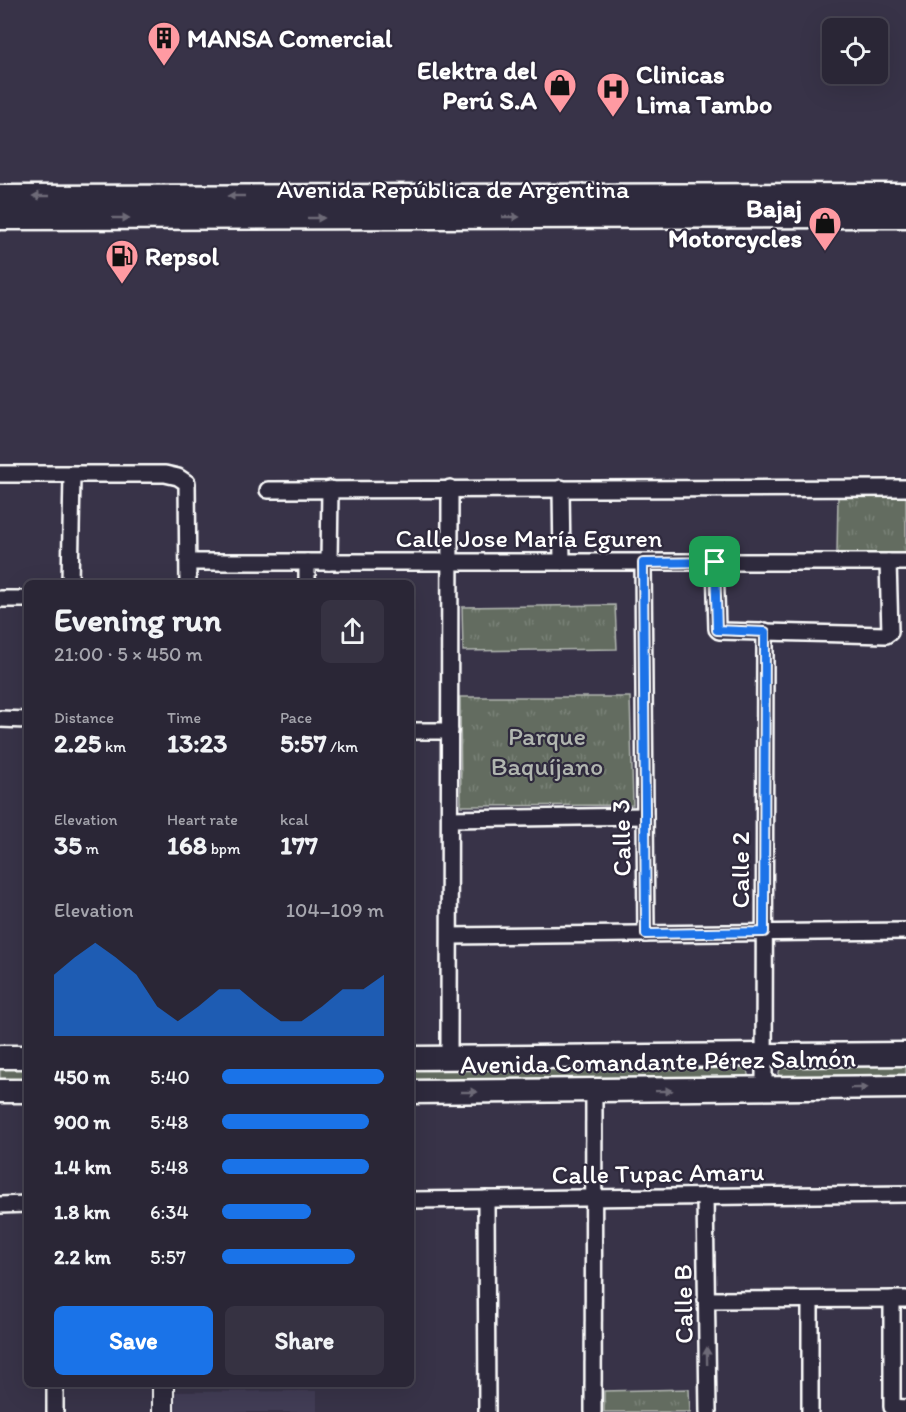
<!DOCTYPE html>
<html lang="en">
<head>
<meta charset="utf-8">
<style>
	body { margin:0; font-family:Itim,sans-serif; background:#363242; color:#f1f3f6; height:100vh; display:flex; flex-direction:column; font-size:22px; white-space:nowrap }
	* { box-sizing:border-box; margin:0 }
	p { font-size:20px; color:#a5a5ad }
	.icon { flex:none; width:33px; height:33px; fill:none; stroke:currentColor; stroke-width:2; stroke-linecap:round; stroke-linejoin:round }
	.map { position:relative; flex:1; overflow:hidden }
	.details { position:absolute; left:24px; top:580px; width:390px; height:807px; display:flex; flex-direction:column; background:#2a2636; border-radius:9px; box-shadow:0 6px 24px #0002,0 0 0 2px #464351 }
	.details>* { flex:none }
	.tools { position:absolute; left:822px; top:18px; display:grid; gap:12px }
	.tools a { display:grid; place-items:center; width:66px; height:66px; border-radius:9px; background:#2a2636; box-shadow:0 6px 24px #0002,0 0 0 2px #464351; font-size:30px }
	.pin { position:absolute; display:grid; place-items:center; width:51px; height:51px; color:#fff; margin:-26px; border-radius:12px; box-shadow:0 3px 9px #0006 }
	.round { display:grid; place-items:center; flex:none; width:63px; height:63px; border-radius:9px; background:#363242 }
	.headline { display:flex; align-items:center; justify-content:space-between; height:102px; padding:0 30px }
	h1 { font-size:33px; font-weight:700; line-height:45px }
	.figures { display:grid; grid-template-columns:repeat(3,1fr); gap:9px; height:102px; padding:6px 30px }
	.figures div { display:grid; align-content:center }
	.figures b { font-size:26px; font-weight:700 }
	.figures small { font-size:16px; font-weight:400 }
	.figures p { font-size:16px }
	.chart { height:168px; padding:12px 30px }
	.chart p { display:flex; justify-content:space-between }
	.chart svg { width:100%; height:108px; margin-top:6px; fill:#1a73e8; opacity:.7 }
	.action { display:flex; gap:12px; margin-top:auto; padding:12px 30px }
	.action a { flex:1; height:69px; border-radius:9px; background:#1a73e8; color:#fff; font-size:24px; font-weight:700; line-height:69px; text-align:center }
	.action a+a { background:#363242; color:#f1f3f6 }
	ul { padding:0 30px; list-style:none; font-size:20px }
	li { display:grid; grid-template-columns:96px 72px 1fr; align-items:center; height:45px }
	li i { height:15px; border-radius:8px; background:#1a73e8 }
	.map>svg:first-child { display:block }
	.built { fill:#433e56 }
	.grass { fill:#636c60; stroke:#b1b6b0; stroke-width:1.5 }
	.park { fill:url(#park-tufts); stroke:#b1b6b0; stroke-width:1.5 }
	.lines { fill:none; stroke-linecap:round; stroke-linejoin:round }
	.minor-casing { stroke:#fff; stroke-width:20 }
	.tertiary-casing { stroke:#fff; stroke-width:24 }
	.secondary-casing { stroke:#fff; stroke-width:27 }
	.minor { stroke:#2f2a3d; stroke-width:15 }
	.tertiary { stroke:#2f2a3d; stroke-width:20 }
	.secondary { stroke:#2f2a3d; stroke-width:22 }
	.oneway { fill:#6d6a77 }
	.route-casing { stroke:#fff; stroke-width:12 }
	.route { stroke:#1a73e8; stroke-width:8 }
	.labels { text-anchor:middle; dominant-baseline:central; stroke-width:4.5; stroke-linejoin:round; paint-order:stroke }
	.poi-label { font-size:26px; font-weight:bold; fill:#fff; stroke:#2f2a3d; text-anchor:start }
	.street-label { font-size:26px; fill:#fff; stroke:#2f2a3d }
	.park-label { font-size:26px; fill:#b1b6b0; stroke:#2f2a3d }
</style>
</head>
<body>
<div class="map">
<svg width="906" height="1412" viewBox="0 0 906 1412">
	<defs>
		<pattern id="park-tufts" width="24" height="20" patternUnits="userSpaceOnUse" patternTransform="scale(1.5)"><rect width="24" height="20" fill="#636c60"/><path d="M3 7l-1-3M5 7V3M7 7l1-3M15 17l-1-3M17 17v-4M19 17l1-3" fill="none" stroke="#7a8278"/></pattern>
	</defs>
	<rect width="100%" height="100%" fill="#383348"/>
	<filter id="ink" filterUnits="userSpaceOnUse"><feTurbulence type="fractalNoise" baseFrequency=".0167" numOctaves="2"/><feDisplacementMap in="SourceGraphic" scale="12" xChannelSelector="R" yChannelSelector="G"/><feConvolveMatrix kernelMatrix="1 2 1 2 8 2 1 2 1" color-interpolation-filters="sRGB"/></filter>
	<g filter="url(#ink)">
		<polygon class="built" points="317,1391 317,1412 173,1412 173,1392"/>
		<g class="grass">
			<polygon points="906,1063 906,1085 778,1078 780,1068 790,1064"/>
			<polygon points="0,1064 27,1065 27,1084 0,1084"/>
			<polygon points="739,1065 748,1071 750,1078 411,1089 411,1069"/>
		</g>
		<g class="park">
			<polygon points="838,496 906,497 906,555 837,554"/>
			<polygon points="615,605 617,649 463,651 462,607"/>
			<polygon points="460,697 630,697 633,805 461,806"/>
			<polygon points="689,1389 690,1412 604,1412 604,1391"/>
		</g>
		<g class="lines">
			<g class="minor-casing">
				<g id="minor">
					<polyline points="0,474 165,474 178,477 187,483 188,584"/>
					<polyline points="561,488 562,562"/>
					<polyline points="268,490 906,488"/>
					<polyline points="189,562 906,562"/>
					<polyline points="307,562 307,584"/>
					<polyline points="329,562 330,489"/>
					<polyline points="715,562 717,629 719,631 886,635 890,632 888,562"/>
					<polyline points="643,563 646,934"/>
					<polyline points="70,584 72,475"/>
					<polyline points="0,599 27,599"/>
					<polyline points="0,719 27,720"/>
					<polyline points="411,731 450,731"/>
					<polyline points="450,819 645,816"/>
					<polyline points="450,936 906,931"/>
					<polyline points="449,1057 450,488"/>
					<polyline points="764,1089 765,631"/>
					<polyline points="705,1196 708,1412"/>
					<polyline points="486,1199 487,1412"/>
					<polyline points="411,1200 906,1194"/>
					<polyline points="0,1205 27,1204"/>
					<polyline points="892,1299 892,1407 906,1408"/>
					<polyline points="706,1300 906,1299"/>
					<polyline points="810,1300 810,1412"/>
					<polyline points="55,1384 55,1412"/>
					<polyline points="593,1412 594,1092"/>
				</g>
			</g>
			<g class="tertiary-casing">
				<polyline id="tertiary" points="163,1412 163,1384"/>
			</g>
			<g class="secondary-casing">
				<g id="secondary">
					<polyline points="0,197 906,195"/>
					<polyline points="0,218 906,216"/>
					<polyline points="0,1057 27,1057"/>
					<polyline points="411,1058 906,1054"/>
					<polyline points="0,1091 27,1091"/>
					<polyline points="411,1092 906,1087"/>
				</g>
			</g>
			<use href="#minor" class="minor"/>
			<use href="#tertiary" class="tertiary"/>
			<use href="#secondary" class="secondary"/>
		</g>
		<defs><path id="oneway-solid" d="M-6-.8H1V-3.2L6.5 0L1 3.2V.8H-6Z" transform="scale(1.5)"/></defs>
		<g class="oneway">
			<use href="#oneway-solid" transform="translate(41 196) rotate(180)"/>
			<use href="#oneway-solid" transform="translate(236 196) rotate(180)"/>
			<use href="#oneway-solid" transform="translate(511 217)"/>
			<use href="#oneway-solid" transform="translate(121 218)"/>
			<use href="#oneway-solid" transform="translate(316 218)"/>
			<use href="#oneway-solid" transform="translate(859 1088) rotate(-1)"/>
			<use href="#oneway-solid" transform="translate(664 1091) rotate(-1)"/>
			<use href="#oneway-solid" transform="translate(469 1092)"/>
			<use href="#oneway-solid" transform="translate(707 1356) rotate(-91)"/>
		</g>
	</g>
	<g class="lines" filter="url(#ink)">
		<g class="route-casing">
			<polygon id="route" points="715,562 717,630 765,632 764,932 646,934 643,563"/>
		</g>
		<use href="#route" class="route"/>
	</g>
	<defs>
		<g id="building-pin" transform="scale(1.725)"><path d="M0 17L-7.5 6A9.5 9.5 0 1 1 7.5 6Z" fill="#ff9aa2" stroke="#2f2a3d"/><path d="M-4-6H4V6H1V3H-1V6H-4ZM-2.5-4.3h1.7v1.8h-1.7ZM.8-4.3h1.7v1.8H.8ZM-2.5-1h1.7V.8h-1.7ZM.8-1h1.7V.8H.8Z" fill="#111"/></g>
		<g id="shop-pin" transform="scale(1.725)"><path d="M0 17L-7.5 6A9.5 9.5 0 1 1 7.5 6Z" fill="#ff9aa2" stroke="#2f2a3d"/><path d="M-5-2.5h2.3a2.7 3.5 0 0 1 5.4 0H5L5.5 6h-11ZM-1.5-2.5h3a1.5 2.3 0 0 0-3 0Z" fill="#111"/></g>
		<g id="hospital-pin" transform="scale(1.725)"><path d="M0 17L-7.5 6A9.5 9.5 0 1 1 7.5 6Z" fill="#ff9aa2" stroke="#2f2a3d"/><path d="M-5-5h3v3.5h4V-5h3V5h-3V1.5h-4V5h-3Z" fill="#111"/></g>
		<g id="fuel-pin" transform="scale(1.725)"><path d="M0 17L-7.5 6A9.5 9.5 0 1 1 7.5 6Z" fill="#ff9aa2" stroke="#2f2a3d"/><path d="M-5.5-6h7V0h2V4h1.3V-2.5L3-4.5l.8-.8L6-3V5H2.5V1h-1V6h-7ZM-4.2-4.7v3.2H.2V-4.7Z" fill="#111"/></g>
	</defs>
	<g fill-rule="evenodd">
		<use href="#building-pin" x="164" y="38"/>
		<use href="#shop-pin" x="560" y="85"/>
		<use href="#hospital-pin" x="613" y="89"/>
		<use href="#shop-pin" x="825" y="223"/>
		<use href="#fuel-pin" x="122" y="256"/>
	</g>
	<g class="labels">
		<g class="poi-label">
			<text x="187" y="38">MANSA Comercial</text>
			<text x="537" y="70" text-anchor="end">Elektra del<tspan x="537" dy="30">Perú S.A</tspan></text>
			<text x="636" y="74">Clinicas<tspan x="636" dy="30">Lima Tambo</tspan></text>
			<text x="802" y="208" text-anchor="end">Bajaj<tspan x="802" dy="30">Motorcycles</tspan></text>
			<text x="145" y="256">Repsol</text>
		</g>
		<g class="street-label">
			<text x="453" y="189">Avenida República de Argentina</text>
			<text x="529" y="538">Calle Jose María Eguren</text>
			<text transform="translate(621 838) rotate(-91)">Calle 3</text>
			<text transform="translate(740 870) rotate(-90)">Calle 2</text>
			<text transform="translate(658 1061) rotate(-1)">Avenida Comandante Pérez Salmón</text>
			<text transform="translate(658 1173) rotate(-1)">Calle Tupac Amaru</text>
			<text transform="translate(683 1304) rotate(-91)">Calle B</text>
		</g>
		<g class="park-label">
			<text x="547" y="736">Parque<tspan x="547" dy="30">Baquíjano</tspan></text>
		</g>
	</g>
</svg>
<div class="tools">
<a><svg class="icon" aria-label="locate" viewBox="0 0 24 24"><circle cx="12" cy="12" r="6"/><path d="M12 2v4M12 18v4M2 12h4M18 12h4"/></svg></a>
</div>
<div class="pin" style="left:715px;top:562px;background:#1e9e55"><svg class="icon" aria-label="arrive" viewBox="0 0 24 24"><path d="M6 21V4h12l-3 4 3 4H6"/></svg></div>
<section class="details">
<div class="headline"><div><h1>Evening run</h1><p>21:00 · 5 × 450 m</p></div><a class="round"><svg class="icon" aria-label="share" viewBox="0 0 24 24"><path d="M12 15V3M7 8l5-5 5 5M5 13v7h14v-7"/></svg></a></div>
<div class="figures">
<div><p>Distance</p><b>2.25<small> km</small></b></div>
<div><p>Time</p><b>13:23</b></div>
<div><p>Pace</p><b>5:57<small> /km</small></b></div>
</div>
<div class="figures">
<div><p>Elevation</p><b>35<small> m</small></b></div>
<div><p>Heart rate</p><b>168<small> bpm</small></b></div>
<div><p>kcal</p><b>177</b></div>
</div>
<div class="chart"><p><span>Elevation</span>104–109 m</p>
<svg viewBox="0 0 160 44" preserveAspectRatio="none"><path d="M0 44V19L10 12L20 6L30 12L40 19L50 32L60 38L70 32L80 25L90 25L100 32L110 38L120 38L130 32L140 25L150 25L160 19V44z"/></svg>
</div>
<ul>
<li><b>450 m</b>5:40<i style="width:100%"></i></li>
<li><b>900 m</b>5:48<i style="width:91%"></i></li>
<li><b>1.4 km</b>5:48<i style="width:91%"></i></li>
<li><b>1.8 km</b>6:34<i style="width:55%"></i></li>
<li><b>2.2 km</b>5:57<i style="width:82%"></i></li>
</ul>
<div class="action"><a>Save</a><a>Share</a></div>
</section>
</div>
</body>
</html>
